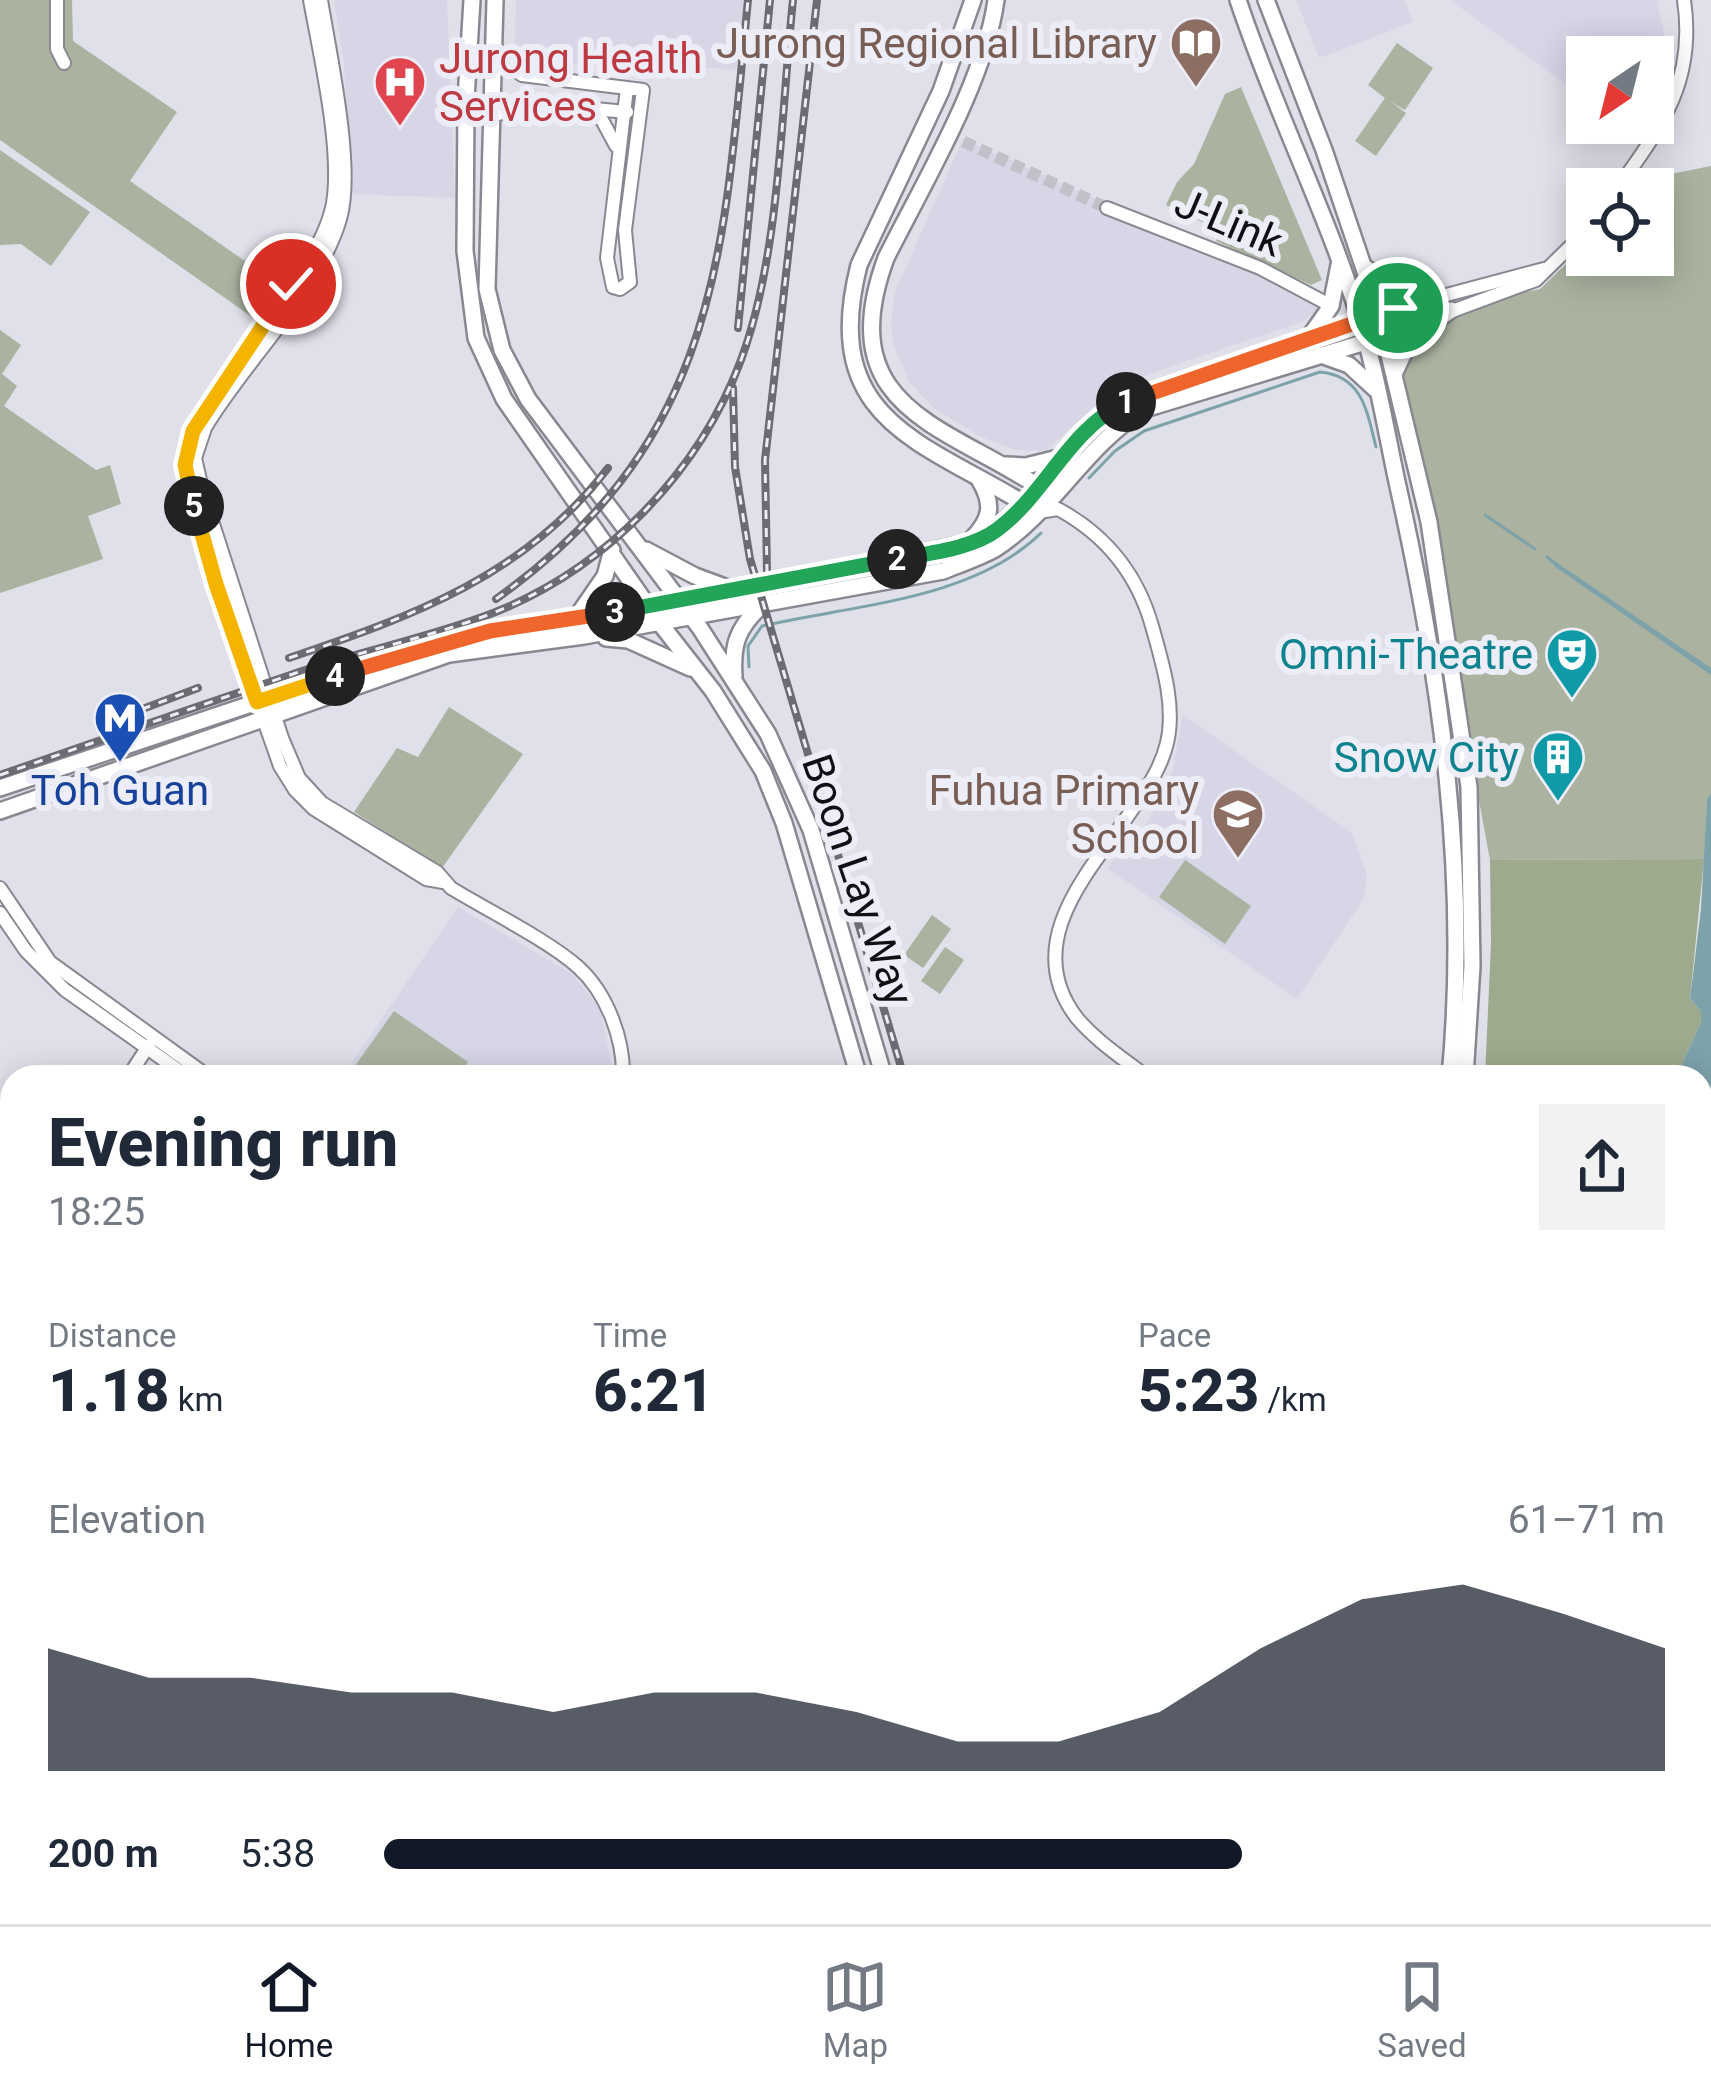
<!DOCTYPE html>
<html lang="en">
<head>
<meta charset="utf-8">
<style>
	body { margin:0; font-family:Roboto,sans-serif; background:#f2f2f3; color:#1f2937; height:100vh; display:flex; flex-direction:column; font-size:45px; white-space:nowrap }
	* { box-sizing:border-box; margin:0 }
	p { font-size:39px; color:#747a83 }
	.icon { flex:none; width:66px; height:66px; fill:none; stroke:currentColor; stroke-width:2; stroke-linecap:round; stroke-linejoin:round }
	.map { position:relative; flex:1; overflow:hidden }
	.sheet { position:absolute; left:0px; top:1065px; width:1713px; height:861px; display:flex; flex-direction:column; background:#fff; border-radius:36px 36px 0 0; box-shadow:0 6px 30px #0003 }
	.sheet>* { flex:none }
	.needle { width:78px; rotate:215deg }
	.buttons { position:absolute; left:1566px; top:36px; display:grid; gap:24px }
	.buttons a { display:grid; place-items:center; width:108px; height:108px; border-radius:0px; background:#fff; box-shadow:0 6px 30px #0003; font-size:60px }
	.pin { position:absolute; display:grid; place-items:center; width:102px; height:102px; color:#fff; margin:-51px; border:6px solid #fff; border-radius:50%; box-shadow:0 3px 12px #0007 }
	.km { position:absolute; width:60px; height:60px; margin:-30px; border-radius:50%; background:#222; color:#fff; font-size:33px; line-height:60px; text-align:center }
	.round { display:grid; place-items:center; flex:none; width:126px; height:126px; border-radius:0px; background:#f2f2f3 }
	.headline { display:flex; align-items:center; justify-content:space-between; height:204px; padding:0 48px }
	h1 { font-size:66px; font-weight:800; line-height:90px }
	.metrics { display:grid; grid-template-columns:repeat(3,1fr); gap:18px; height:204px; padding:12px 48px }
	.metrics div { display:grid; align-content:center }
	.metrics b { font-size:60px; font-weight:800 }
	.metrics small { font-size:33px; font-weight:400 }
	.metrics p { font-size:33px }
	.chart { height:336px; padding:24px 48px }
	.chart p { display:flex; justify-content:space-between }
	.chart svg { width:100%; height:216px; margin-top:12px; fill:#111827; opacity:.7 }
	ul { padding:0 48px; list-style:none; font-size:39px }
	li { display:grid; grid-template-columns:192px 144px 1fr; align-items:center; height:90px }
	li i { height:30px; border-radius:15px; background:#111827 }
	.tab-bar { display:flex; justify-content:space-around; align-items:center; height:168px; border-top:3px solid #e0e1e3; background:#fff; font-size:33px; color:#747a83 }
	.tab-bar a { display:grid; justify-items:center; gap:6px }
	.tab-bar .active { color:#111827 }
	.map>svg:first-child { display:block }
	.built { fill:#d6d6e7 }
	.green { fill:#abb3a0 }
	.forest { fill:#9eaa8d }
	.water { fill:#7da2aa }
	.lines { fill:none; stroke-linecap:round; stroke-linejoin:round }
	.stream { stroke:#7da2aa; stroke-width:3 }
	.minor-tunnel { stroke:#c1c1ca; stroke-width:12; stroke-dasharray:12 6; stroke-linecap:butt }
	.minor-casing { stroke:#888891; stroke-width:16 }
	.major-casing { stroke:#888891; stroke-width:20 }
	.highway-casing { stroke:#888891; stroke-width:22 }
	.minor { stroke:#fff; stroke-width:12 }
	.major { stroke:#fff; stroke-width:15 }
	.highway { stroke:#fff; stroke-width:18 }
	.rail-casing { stroke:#6b6b72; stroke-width:8 }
	.rail { stroke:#ededf8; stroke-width:3; stroke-dasharray:9; stroke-linecap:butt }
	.split-1-casing { stroke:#fff; stroke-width:24 }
	.split-2-casing { stroke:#fff; stroke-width:24 }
	.split-3-casing { stroke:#fff; stroke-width:24 }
	.split-4-casing { stroke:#fff; stroke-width:24 }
	.split-5-casing { stroke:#fff; stroke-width:24 }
	.split-6-casing { stroke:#fff; stroke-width:24 }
	.split-1 { stroke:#f0652b; stroke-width:15 }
	.split-2 { stroke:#22a559; stroke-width:15 }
	.split-3 { stroke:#22a559; stroke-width:15 }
	.split-4 { stroke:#f0652b; stroke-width:15 }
	.split-5 { stroke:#f5b400; stroke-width:15 }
	.split-6 { stroke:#f5b400; stroke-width:15 }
	.labels { text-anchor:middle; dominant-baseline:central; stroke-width:12; stroke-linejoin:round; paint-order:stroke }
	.education-label { font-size:42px; fill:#785e54; stroke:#ededf8; text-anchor:end }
	.health-label { font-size:42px; fill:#be3a42; stroke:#ededf8; text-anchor:start }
	.street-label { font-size:42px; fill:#101014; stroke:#ededf8 }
	.culture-label { font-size:42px; fill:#0d838f; stroke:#ededf8; text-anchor:end }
	.transit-label { font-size:42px; fill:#164399; stroke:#ededf8 }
</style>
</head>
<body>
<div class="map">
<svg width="1711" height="1924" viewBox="0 0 1711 1924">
	<rect width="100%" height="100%" fill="#e0e0ea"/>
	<g class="built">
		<polygon points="334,0 447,0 455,198 351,194 344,62"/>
		<polygon points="516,0 751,0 744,71 668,64 666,76 593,65 530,63 520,54 515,41"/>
		<polygon points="1296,0 1404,0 1413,22 1319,58"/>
		<polygon points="1450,0 1657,0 1669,58 1653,80 1653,57 1587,57 1587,100"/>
		<polygon points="963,139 1321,300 1315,312 1304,321 1149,374 1113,391 1045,451 1017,450 981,437 934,408 909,382 893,343 891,322 895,292"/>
		<polygon points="1183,715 1352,833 1367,875 1364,898 1297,999 1107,868 1149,820 1173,769"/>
		<polygon points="458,907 571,973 600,1008 614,1077 342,1077"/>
		<polygon points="12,1225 12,1326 0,1314 0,1242"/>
	</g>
	<g class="green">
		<polygon points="0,0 72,0 73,41 177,112 130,181 275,282 252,317 0,140"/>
		<polygon points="1397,43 1433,68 1405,110 1391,102 1406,113 1376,156 1355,141 1385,98 1368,85"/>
		<polygon points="1241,87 1322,280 1311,285 1216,241 1220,230 1166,205 1177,182 1194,164 1225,94"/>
		<polygon points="0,150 90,212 51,266 21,244 0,245"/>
		<polygon points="1711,166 1711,793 1707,799 1704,859 1490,860 1399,368 1403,328 1443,310 1540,289 1587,244 1587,255 1653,255 1653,189 1644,189 1656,177"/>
		<polygon points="0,330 21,345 2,374 17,386 4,406 96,470 110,465 121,504 88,516 103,559 0,593"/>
		<polygon points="449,707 523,754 442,868 354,812 397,748 418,757"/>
		<polygon points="1185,860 1251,906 1225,944 1159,897"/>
		<polygon points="932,915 951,929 923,968 904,955"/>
		<polygon points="945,947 964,960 940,994 921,981"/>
		<polygon points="394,1011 468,1062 457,1077 347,1077"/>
		<polygon points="1701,1183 1711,1202 1711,1924 1646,1924 1647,1914 1701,1914"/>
		<polygon points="0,1785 12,1799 12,1914 137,1914 143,1924 0,1924"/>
		<polygon points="287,1914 404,1914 382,1924 295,1924"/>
		<polygon points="1156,1914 1600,1914 1597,1924 1159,1924"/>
	</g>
	<polygon class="forest" points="1704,859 1690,999 1701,1011 1701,1022 1676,1077 1485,1077 1491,944 1490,860"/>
	<g class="water">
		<polygon points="1556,562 1711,668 1711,675 1554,566"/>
		<polygon points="1711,793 1711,1202 1701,1183 1701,1077 1676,1077 1701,1022 1701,1011 1690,999 1701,909 1707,799"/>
	</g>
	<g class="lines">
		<g class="stream">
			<path d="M1089,478L1115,451L1144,431L1320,372C1363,376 1367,412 1376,447"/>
			<polyline points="1485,515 1535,549"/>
			<polyline points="1547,557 1557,565"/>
			<path d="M749,667L748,646L762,626C853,605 973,600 1041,533"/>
		</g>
		<polyline class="minor-tunnel" points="947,134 1107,208"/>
		<g class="minor-casing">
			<g id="minor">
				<polyline points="57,0 57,49 64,63"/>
				<path d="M310,0C320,55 342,149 333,203C323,262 237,360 201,415L187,452L188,482L216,584L280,766L295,790L314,809L426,879L443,882"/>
				<path d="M321,0C330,55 355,168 340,219C319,291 244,362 205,428L195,458L203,493L282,738L299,778L322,803L437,872L451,888C487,910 549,941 578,967C607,993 624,1039 623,1077"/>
				<polyline points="494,55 522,75 643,90 625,230 630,282 620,289 613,287 607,258 627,88"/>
				<polyline points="584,109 602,120 616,146"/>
				<polyline points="490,117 528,103 627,112"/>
				<path d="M1617,189C1662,126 1696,81 1684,0"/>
				<polyline points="1107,208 1260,268 1324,302"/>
				<polyline points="1379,313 1544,269"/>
				<polyline points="1385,336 1536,280 1587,230"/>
				<path d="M1039,512L1058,509C1106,535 1137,573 1152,626C1162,662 1176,705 1167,743C1160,773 1140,798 1123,823C1081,880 1023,948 1077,1018C1096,1041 1124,1059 1147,1077"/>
				<polyline points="0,888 50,962 209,1077"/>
				<polyline points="0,913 26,951 65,990 188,1077"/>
				<polyline points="128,1077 149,1045"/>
				<polyline points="0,1203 12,1189"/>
				<polyline points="0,1341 12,1349"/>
				<polyline points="731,1914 736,1924"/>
				<polyline points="746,1914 751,1924"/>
			</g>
		</g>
		<g class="major-casing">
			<g id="major">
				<polyline points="472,0 466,99 465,251 476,338 504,399 659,622 713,691 763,771 784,823 859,1077"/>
				<polyline points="495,0 487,289 502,350 528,399 700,628 768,734 811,830 884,1077"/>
				<path d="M973,0L941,91L859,265C819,422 923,441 1030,507"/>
				<path d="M996,0C985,81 923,184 886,258C830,411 948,425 1045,491"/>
				<path d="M1238,0C1276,115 1333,224 1366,340C1379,387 1387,435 1397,482C1441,678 1469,876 1450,1077"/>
				<polyline points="1266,0 1324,150 1379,313 1429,522 1469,787 1472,966 1465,1077"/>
				<polyline points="1366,268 1402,295 1433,298"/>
				<polyline points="1310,336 1331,306 1339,265"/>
				<polyline points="1321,355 1349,365 1375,389"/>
				<polyline points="1395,372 1411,338 1451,310"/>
				<polyline points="1006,465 1026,466 1062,457"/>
				<path d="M972,539C991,519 994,505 980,481"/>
				<polyline points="646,550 695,576 733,590"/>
				<polyline points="576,618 605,576 612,550"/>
				<polyline points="606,638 628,640 690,668"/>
				<path d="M734,676C732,645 737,629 760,607"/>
				<path d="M0,788L287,692L490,631L779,583L968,543C1035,514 1057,446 1115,407L1379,313"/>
				<path d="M0,811L449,654L584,636L943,571C960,564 979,558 995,549C1054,511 1085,445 1145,409L1385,336"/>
				<polyline points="1135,1914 1138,1924"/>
				<polyline points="1156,1914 1159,1924"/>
				<polyline points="436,1924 454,1914"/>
				<polyline points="491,1924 509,1914"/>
			</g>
		</g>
		<g class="highway-casing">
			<g id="highway">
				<polyline points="0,1624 12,1632"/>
				<polyline points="0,1638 12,1648"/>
				<polyline points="0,1672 12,1683"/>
				<polyline points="0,1697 12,1710"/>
				<polyline points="164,1914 171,1924"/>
				<polyline points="206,1914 212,1924"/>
				<polyline points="237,1914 243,1924"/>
				<polyline points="262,1914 265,1924"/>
				<polyline points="277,1914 284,1924"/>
			</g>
		</g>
		<use href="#minor" class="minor"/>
		<use href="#major" class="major"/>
		<use href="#highway" class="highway"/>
		<g class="rail-casing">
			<g id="rail">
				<polyline points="738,328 770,0"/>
				<polyline points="733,388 735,467 750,559 904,1077"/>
				<polyline points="767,573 765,460 817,0"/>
				<path d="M496,599C722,438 723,251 748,0"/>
				<path d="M289,658C413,616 525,576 608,468"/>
				<polyline points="108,722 198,688"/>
				<path d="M0,775C101,740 201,705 302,671C365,650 431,637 493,613C605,569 699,473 741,360C780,255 781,113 793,0"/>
				<polyline points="1186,1914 1189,1924"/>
				<polyline points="1209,1914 1212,1924"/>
			</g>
		</g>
		<use href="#rail" class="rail"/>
	</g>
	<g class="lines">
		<g class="split-1-casing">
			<polyline id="split-1" points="1126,402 1398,308"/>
		</g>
		<g class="split-2-casing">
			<path id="split-2" d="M897,559C929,553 972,549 998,529C1047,492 1069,429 1126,402"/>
		</g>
		<g class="split-3-casing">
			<polyline id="split-3" points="615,612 897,559"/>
		</g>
		<g class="split-4-casing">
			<polyline id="split-4" points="335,676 490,631 615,612"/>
		</g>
		<g class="split-5-casing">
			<polyline id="split-5" points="194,506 216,584 257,702 335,676"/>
		</g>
		<g class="split-6-casing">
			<polyline id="split-6" points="194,506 185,465 193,431 291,284"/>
		</g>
		<use href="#split-1" class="split-1"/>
		<use href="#split-2" class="split-2"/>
		<use href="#split-3" class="split-3"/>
		<use href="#split-4" class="split-4"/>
		<use href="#split-5" class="split-5"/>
		<use href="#split-6" class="split-6"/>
	</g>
	<defs>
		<g id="library-pin" transform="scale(2.7)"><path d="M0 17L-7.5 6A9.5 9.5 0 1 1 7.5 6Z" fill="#8d6e63" stroke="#ededf8"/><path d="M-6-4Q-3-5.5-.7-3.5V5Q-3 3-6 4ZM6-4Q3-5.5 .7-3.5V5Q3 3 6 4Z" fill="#fff"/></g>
		<g id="hospital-pin" transform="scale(2.7)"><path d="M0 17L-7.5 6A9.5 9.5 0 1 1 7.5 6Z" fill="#e0444e" stroke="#ededf8"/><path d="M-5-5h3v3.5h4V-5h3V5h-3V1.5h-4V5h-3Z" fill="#fff"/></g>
		<g id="theatre-pin" transform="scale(2.7)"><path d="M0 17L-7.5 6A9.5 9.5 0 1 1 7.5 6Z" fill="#0f9aa8" stroke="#ededf8"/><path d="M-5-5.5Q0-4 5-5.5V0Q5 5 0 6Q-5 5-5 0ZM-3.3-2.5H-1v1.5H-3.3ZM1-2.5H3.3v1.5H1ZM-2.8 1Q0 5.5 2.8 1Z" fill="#fff"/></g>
		<g id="metro-pin" transform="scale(2.7)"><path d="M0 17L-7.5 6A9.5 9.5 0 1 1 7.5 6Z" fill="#1a4fb4" stroke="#ededf8"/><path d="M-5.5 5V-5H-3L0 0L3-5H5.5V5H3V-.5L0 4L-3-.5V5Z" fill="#fff"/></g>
		<g id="building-pin" transform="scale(2.7)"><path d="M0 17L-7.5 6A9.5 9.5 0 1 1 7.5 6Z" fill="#0f9aa8" stroke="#ededf8"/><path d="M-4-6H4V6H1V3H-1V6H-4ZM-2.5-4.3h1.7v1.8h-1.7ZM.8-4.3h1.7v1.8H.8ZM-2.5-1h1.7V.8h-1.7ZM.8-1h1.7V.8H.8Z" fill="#fff"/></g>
		<g id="school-pin" transform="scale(2.7)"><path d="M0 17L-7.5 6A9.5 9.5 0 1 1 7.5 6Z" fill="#8d6e63" stroke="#ededf8"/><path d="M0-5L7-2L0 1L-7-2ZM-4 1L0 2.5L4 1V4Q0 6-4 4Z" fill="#fff"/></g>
	</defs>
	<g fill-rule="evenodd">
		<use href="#library-pin" x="1196" y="43"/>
		<use href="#hospital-pin" x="400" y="82"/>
		<use href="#theatre-pin" x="1572" y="654"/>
		<use href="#metro-pin" x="120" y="718"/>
		<use href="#building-pin" x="1558" y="757"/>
		<use href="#school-pin" x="1238" y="814"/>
	</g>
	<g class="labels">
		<g class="education-label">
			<text x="1157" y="43">Jurong Regional Library</text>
			<text x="1199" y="790">Fuhua Primary<tspan x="1199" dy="48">School</tspan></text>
		</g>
		<g class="health-label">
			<text x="439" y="58">Jurong Health<tspan x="439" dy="48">Services</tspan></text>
		</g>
		<g class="street-label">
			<text transform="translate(1229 222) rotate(23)">J-Link</text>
			<text transform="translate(858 880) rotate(71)">Boon Lay Way</text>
		</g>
		<g class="culture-label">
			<text x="1533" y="654">Omni-Theatre</text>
			<text x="1519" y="757">Snow City</text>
		</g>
		<g class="transit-label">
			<text x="120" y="790">Toh Guan</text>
		</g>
	</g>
</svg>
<div class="buttons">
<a><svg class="needle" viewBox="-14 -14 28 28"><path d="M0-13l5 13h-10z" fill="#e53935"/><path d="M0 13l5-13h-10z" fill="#747a83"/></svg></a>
<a><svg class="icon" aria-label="locate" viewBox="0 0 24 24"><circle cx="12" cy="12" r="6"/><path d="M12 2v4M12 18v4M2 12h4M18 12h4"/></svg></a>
</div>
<div class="pin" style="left:1398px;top:308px;background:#1e9e55"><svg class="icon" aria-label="arrive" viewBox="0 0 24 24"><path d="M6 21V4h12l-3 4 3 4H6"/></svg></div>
<div class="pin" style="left:291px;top:284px;background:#d93025"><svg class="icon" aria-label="check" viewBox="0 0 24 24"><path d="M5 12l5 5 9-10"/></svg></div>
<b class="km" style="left:1126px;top:402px">1</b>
<b class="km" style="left:897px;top:559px">2</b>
<b class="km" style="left:615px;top:612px">3</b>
<b class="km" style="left:335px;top:676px">4</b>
<b class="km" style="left:194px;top:506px">5</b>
<section class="sheet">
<div class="headline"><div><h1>Evening run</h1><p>18:25</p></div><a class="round"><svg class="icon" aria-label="share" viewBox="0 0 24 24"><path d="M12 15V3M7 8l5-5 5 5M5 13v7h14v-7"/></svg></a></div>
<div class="metrics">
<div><p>Distance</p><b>1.18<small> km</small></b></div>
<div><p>Time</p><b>6:21</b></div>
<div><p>Pace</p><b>5:23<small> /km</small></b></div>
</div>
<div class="chart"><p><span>Elevation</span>61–71 m</p>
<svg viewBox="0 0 160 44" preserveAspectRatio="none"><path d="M0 44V19L10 25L20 25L30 28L40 28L50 32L60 28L70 28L80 32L90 38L100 38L110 32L120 19L130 9L140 6L150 12L160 19V44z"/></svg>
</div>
<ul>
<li><b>200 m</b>5:38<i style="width:67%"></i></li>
</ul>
</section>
</div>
<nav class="tab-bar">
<a class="active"><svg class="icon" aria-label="home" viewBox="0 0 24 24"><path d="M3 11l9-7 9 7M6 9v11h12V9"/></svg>Home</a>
<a><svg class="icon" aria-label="map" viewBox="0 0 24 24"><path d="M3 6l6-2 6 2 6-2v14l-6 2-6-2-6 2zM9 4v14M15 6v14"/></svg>Map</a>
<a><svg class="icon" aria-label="saved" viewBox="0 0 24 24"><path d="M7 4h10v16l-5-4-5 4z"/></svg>Saved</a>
</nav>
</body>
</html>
